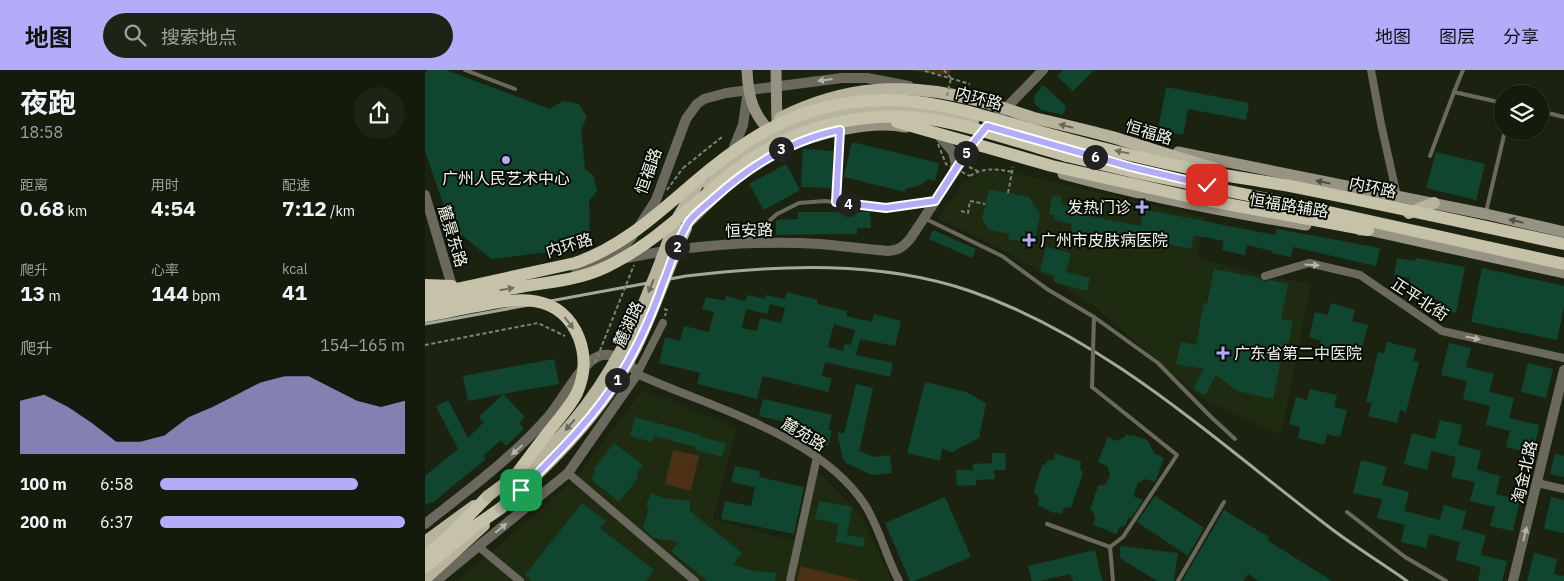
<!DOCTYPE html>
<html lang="zh">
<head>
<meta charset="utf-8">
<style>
	body { margin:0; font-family:"IBM Plex Sans","Noto Sans SC",sans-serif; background:#1d2315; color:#f1f3f6; height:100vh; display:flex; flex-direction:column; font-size:19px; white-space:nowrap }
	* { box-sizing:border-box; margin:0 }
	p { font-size:16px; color:#9da19d }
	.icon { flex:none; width:28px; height:28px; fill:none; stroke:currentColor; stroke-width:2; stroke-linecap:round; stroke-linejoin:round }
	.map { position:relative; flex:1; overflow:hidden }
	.drawer { display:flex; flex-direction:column; background:#141a0c; width:425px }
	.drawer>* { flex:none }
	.tools { position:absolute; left:1069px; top:15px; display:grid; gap:10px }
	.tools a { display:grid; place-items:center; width:55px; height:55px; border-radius:50%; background:#141a0c; box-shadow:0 1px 4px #0004,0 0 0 1px #33382d; font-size:25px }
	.pin { position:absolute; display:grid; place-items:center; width:42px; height:42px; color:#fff; margin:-21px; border-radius:10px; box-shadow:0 2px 8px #0006 }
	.km { position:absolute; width:25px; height:25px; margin:-12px; border-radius:50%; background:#222; color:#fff; font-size:14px; line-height:25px; text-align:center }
	.round { display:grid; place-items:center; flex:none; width:52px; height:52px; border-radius:26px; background:#1d2315 }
	.summary { display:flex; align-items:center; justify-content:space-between; height:85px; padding:0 20px }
	h1 { font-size:28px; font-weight:700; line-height:38px }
	.metrics { display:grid; grid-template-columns:repeat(3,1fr); gap:8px; height:85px; padding:5px 20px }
	.metrics div { display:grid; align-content:center }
	.metrics b { font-size:21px; font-weight:700 }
	.metrics small { font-size:14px; font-weight:400 }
	.metrics p { font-size:14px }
	.chart { height:140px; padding:10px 20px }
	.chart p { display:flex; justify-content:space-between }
	.chart svg { width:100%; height:90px; margin-top:5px; fill:#b3adf9; opacity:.7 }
	ul { padding:0 20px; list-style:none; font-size:16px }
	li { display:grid; grid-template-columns:80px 60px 1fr; align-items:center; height:38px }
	li i { height:12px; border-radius:6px; background:#b3adf9 }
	header { display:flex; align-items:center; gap:30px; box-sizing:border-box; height:70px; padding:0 25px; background:#b3adf9; color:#111 }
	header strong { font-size:24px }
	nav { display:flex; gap:28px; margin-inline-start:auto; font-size:18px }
	.search { width:350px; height:45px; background:#1d2315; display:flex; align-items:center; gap:12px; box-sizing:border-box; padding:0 18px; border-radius:28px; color:#9da19d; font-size:19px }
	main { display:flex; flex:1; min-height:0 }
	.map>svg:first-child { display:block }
	.built { fill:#1f2b11 }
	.green { fill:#4b3014 }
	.building { fill:#10462f; fill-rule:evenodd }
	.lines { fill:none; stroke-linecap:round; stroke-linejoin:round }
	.path { stroke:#7c8373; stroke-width:2; stroke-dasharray:4 2.5; stroke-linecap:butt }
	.service { stroke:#6b695e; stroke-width:4 }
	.minor { stroke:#6b695e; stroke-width:8 }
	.tertiary { stroke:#6b695e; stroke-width:10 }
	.secondary { stroke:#969382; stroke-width:11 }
	.primary { stroke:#b7b39d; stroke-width:12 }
	.trunk { stroke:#c6c2aa; stroke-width:12 }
	.rail { stroke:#a2a99a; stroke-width:3 }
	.path-bridge { stroke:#7c8373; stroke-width:2; stroke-dasharray:4 2.5; stroke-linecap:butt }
	.service-bridge { stroke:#6b695e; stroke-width:4 }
	.primary-bridge { stroke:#b7b39d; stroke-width:12 }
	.trunk-bridge { stroke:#c6c2aa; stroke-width:12 }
	.oneway { fill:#b3b5aa }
	.oneway2 { fill:#686758 }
	.oneway3 { fill:#70705f }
	.oneway4 { fill:#4f4f43 }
	.route-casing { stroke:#fff; stroke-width:10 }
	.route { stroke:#b3adf9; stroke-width:6 }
	.poi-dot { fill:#b3adf9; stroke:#080b04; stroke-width:2 }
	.labels { text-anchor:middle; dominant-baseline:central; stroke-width:4; stroke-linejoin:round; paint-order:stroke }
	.street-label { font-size:16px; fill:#eef4e8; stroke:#080b04 }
	.poi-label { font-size:16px; fill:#eef4e8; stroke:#080b04; text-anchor:start }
</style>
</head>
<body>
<header>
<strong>地图</strong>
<div class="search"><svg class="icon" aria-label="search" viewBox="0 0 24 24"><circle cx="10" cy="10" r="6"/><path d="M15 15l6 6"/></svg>搜索地点</div>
<nav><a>地图</a><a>图层</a><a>分享</a></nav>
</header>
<main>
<section class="drawer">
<div class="summary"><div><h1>夜跑</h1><p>18:58</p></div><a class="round"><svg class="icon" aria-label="share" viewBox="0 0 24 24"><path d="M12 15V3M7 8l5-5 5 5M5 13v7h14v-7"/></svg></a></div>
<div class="metrics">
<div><p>距离</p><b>0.68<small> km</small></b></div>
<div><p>用时</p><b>4:54</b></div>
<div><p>配速</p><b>7:12<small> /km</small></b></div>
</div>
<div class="metrics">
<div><p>爬升</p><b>13<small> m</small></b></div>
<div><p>心率</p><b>144<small> bpm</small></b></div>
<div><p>kcal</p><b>41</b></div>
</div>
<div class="chart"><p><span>爬升</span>154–165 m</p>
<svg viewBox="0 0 160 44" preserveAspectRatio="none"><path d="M0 44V18L10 15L20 21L30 29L40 38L50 38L60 35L70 26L80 21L90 15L100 9L110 6L120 6L130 12L140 18L150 21L160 18V44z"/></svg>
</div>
<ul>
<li><b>100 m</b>6:58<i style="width:81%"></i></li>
<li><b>200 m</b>6:37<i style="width:100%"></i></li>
</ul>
</section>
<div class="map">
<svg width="1139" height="511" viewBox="0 0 1139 511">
	<rect width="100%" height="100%" fill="#1b2310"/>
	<g class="built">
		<polygon points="570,101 602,106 780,147 772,188 840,206 886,214 856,365 779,330 668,235 586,184 513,148 539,113 557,102"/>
		<polygon points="218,320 312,358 288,449 370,471 386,395 436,445 467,511 33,511 150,409"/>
	</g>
	<g class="green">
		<polygon points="481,0 526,0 524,5"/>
		<polygon points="248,380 274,386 266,421 240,414"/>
		<polygon points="375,496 436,511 372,511"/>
	</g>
	<g class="building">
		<polygon points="3,0 21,0 125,39 138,31 154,34 162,47 156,59 160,99 169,106 172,121 164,131 165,177 66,189 26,156 0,81 0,3"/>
		<polygon points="638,0 669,0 648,21 632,6"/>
		<polygon points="618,15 641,36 638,45 616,40 610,34 609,26"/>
		<polygon points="741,17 824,33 821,50 763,39 758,65 733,60"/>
		<polygon points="427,72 514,93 510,111 503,109 496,115 480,119 480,122 419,107"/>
		<polygon points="378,79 408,81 407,118 376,117"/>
		<polygon points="1011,82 1060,94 1051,130 1001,118"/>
		<polygon points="361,94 375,120 339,140 324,114"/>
		<polygon points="564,119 604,127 615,145 609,174 583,169 584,164 564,160 557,149"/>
		<polygon points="627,126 637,127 635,134 651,138 650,143 715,156 718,139 850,165 852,159 955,178 951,196 868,177 866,187 847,183 847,181 822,175 820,185 797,180 799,171 769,165 766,179 723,170 722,178 703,174 702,180 673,174 674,168 646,162 647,154 629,150 630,146 624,144"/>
		<polygon points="373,142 445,142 446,158 432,158 432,164 351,165 351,150 373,149"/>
		<polygon points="508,160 551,179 547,188 504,169"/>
		<polygon points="621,177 646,183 641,202 665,208 662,221 629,212 630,206 615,201"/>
		<polygon points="972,188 990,191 991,188 1040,197 1031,243 1020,241 1021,237 1013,235 1014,230 1004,227 1004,225 991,222 992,219 986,217 984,208 969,205"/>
		<polygon points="1057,198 1139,216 1139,237 1132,270 1046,252"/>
		<polygon points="789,199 835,208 839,212 845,210 863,214 856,249 868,251 860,290 856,289 848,329 812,321 791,305 780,325 768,319 779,299 751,294 756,272 771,275 779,233 782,234"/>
		<path d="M362,222L393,230L392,234L422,241L421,246L447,252L449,244L476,251L470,276L435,269L431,285L468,293L465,307L400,292L397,306L407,308L403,322L338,306L332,329L272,314L275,303L234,293L240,267L255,271L259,256L284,262L289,242L277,239L281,227L300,231L301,226L320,231L323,225L340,229L341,225L360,229ZM345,234L360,238L356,253L335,248L332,261L317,258L321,239L342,244ZM409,254L430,260L426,275L420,274L418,281L403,277Z"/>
		<polygon points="906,233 930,240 927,251 943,255 936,281 921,277 918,289 893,283 896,271 884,267 890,242 903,245"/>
		<polygon points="962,272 991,279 988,291 994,292 981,342 975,340 972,353 943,346 947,333 941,332 953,282 959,283"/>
		<polygon points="1024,273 1046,278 1041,297 1069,304 1064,322 1089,328 1084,348 1114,355 1108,383 1081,377 1085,361 1061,355 1065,336 1038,329 1042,311 1016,305"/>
		<polygon points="129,289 134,314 78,324 100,347 94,353 99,359 81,376 76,370 58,386 61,389 7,433 6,432 0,435 0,406 33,379 11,336 23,330 43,368 59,352 54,347 78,324 43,331 38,306"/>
		<polygon points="1103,293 1128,299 1121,328 1096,322"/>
		<polygon points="500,312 541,322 561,333 554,368 527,382 517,379 515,391 482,383"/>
		<polygon points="431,314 448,318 434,381 449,387 465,385 467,403 447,405 421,393 418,389 412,362 419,364"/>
		<polygon points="885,319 912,325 909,337 922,340 915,367 902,364 899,375 873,368 875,357 864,354 871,327 882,330"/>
		<polygon points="338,329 407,345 403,360 407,361 403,376 387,371 390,359 334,346"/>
		<polygon points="210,347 276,365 276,367 301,373 297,387 271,380 271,377 229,366 227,372 205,366"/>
		<polygon points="1015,350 1037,355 1033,375 1056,381 1052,400 1075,406 1071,424 1095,430 1088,461 1065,456 1070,437 1045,431 1050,412 1026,407 1031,387 1006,381 1002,400 979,394 987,363 1010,369"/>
		<polygon points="701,364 705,366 708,365 722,370 730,384 739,388 730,412 720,409 713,413 708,426 718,430 706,448 704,447 700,456 694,457 692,464 668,455 670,448 668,441 665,440 673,416 681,414 685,405 682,396 673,392 683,367 692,371 700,367"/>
		<polygon points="189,373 218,395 211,404 214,407 194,432 166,409 171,402 168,400"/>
		<polygon points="567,383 580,383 581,400 569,400 570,409 551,410 551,415 532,416 531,400 548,400 548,394 567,393"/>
		<polygon points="630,383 656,392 655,398 658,404 646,437 639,438 637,444 626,442 613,435 614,429 609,422 613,407 618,394 620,395 622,391 629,389"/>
		<polygon points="1130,384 1139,386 1139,407 1125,404"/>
		<polygon points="936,390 962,397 957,415 984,422 979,441 1015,450 1019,435 1041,441 1037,459 1061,465 1056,485 1082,491 1077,511 1053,511 1056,497 1031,490 1035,472 1004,464 1001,478 976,472 980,455 952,448 957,429 928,423"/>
		<polygon points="310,396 335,401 334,407 379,417 369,464 296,449 300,431 326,436 330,417 306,412"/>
		<polygon points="226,423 238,428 265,431 265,441 317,483 308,494 324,500 351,503 350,511 282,511 246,481 254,472 229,468 218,458 224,437 221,435"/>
		<polygon points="730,426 779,458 763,486 712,452"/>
		<polygon points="520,427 546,487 489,511 485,511 460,453"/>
		<polygon points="1126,427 1139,430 1139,463 1119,459"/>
		<polygon points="394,431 427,437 422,465 440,468 438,477 410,472 414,454 390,449"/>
		<polygon points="157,433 181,451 175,458 229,500 221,511 107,511 100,505"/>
		<polygon points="799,440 844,467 842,470 907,511 834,511 823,504 818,511 757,511"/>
		<polygon points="695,476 753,483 749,511 732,511 695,488"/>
		<polygon points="670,480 674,497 673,497 678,511 648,511 645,504 614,511 607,511 603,496"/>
		<polygon points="1109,483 1132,489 1129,504 1139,506 1139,511 1102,511"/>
	</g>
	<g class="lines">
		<g class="path">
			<polyline points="519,0 526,8"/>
			<polyline points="500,1 545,14"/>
			<polyline points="544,97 553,101"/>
			<polyline points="258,98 297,67"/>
			<path d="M545,106C559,97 571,99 588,102"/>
			<polyline points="583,123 588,97"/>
			<polyline points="536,141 543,143 545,131 560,134"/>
			<polyline points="239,239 242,240 240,246"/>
			<polyline points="0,275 113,253 140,266"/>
		</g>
		<g class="service">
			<polyline points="40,0 90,19"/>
			<polyline points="1038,0 1029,22 1078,33"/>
			<polyline points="1115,41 1139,47"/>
			<polyline points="1005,86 1029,22"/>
			<polyline points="411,132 415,62"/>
			<polyline points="1061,142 1080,61"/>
			<polyline points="501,149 577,186 622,219 669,247 733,293 785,346 810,369"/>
			<polyline points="321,171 352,144 374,133 400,131 461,138 508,131"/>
			<polyline points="667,317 752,385 698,467 685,477"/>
			<polyline points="922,442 980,487 1021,511"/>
			<polyline points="622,454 685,477"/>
			<polyline points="685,477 688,511"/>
			<polyline points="753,511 799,432"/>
		</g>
		<g class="minor">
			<polyline points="946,0 956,54 972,126"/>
			<polyline points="840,206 884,193 935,205 1017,261 1139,288"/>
			<path d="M238,253L212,304C284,337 395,365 440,435C455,459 461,487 474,511"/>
			<polyline points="143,403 270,511"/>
			<polyline points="1112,413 1139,419"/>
			<polyline points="54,477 95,511"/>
			<polyline points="365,511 392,387"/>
		</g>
		<g class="tertiary">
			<polyline points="515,67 528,82 532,98"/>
			<polyline points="309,77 318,55 323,20"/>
			<polyline points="0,125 27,216"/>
			<polyline points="215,155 231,130 261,49 272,34 279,29 301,23 417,8 442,8 484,16"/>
			<path d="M201,188C263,176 331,170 395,174C417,176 440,179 463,181C474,180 478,177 485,169L553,67L618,0"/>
			<polyline points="177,191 198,177 207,167"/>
			<polyline points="149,197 186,191"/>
			<path d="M0,454C43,420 87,388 123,347C137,331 156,293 174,286C187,281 207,293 212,304L143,403L11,511"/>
			<polyline points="1088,511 1139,300"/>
		</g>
		<g class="secondary">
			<path d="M322,0C323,27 328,46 349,65"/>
			<polyline points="351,0 352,57"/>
			<polyline points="753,82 1061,144 1139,162"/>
			<path d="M638,104C718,126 800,142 881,155"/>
			<path d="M263,153C289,127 321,96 355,80C376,70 399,63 421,59C441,55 461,53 481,57"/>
			<polyline points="935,160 943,160 1139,203"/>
		</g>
		<g class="primary">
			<path d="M355,48C420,15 481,12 551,30C571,35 590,42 609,48C635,54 661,60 687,67C721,77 755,89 789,98"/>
			<polyline points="605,69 670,87"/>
			<path d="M284,116C336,60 412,31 488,39C508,41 528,47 548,52"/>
			<polyline points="984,143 1009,133"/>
			<polyline points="252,149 275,110"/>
			<polyline points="0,472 49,436"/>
			<polyline points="0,509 59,455"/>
		</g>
		<g class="trunk">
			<polyline points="642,86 709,102 863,133"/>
			<polyline points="775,129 943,160"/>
			<polyline points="0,215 27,216"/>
			<polyline points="0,486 25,465 63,426"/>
			<polyline points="0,497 50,456 76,438"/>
		</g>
		<path class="rail" d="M0,254L261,206C353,195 455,190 545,221C682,268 794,374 908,460C932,478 958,494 982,511"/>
		<g class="path-bridge">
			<polyline points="522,26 526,8"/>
			<polyline points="513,74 521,94 545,106"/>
			<polyline points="242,120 258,98"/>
			<polyline points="170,293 209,195"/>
		</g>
		<polyline class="service-bridge" points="667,317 669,247"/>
		<g class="primary-bridge">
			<path d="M63,426C87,408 113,390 134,368C176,323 206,268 228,211C236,192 242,173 250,154"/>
			<path d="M76,438C127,392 177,343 209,281C229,242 242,199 261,158"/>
		</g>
		<g class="trunk-bridge">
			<polyline points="472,52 627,96 775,129"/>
			<polyline points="863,133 1139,194"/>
			<path d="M0,226L150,193C198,177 234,142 272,110C305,82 341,56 384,42C475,13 540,42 627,65C678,79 729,91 781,102C809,107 837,111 865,116C956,134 1048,154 1139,174"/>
			<path d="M0,235C33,228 67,222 100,216C128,212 156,209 181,197C229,174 267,135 308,102C366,57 439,38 511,50C555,58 599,74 642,86"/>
			<path d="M0,246C17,243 35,239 52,236C92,228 135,221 154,268C161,287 160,305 152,323C145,337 134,348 125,360C113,375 102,390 90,406"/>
		</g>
	</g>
	<defs><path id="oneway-solid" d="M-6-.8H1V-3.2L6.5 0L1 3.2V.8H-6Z" transform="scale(1.25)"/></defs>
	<g class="oneway">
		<use href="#oneway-solid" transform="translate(400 10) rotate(173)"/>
		<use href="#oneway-solid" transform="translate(887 195) rotate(4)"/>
		<use href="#oneway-solid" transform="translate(1048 268) rotate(12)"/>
		<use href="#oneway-solid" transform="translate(92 380) rotate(138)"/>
		<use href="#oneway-solid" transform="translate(76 458) rotate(-40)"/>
		<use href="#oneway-solid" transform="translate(1100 464) rotate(-76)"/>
	</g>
	<g class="oneway2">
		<use href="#oneway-solid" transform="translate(641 56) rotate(-166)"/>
		<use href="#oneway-solid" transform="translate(226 216) rotate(112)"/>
		<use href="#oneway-solid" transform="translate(145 355) rotate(131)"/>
	</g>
	<g class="oneway3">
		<use href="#oneway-solid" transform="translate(697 82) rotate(-168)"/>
		<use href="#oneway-solid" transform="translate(82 219) rotate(-10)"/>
		<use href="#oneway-solid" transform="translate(144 253) rotate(52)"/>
	</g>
	<g class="oneway4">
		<use href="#oneway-solid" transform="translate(898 112) rotate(-169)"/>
		<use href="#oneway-solid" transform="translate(1091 151) rotate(-167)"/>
	</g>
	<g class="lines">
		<g class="route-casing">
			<path id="route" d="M96,420C133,383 170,347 197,302C214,274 227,244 238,213C246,194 252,171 263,153C268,145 279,137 287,130C324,96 365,70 415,60L411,132L461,138L510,131L545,77L562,56L706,97L782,115"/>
		</g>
		<use href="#route" class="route"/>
	</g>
	<g class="poi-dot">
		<circle cx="81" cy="90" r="5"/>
		<path d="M714.5 129.5h5v5h5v5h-5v5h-5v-5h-5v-5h5z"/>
		<path d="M601.5 162.5h5v5h5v5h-5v5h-5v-5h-5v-5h5z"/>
		<path d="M795.5 275.5h5v5h5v5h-5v5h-5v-5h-5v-5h5z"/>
	</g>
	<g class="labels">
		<g class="street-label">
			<text transform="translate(554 28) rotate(15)">内环路</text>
			<text transform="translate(724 62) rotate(17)">恒福路</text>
			<text transform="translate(223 101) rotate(-70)">恒福路</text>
			<text transform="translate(948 117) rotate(12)">内环路</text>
			<text transform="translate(864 135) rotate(9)">恒福路辅路</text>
			<text transform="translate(324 160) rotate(-2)">恒安路</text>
			<text transform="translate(28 166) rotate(73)">麓景东路</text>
			<text transform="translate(144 175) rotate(-17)">内环路</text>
			<text transform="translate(995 229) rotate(33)">正平北街</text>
			<text transform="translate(203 254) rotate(-65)">麓湖路</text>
			<text transform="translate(379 364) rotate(31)">麓苑路</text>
			<text transform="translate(1099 402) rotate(-77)">淘金北路</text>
		</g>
		<g class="poi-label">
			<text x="81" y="108" text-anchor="middle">广州人民艺术中心</text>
			<text x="706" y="137" text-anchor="end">发热门诊</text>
			<text x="615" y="170">广州市皮肤病医院</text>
			<text x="809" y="283">广东省第二中医院</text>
		</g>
	</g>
</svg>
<div class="tools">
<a><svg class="icon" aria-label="layers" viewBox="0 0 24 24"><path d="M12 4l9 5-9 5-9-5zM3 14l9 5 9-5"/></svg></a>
</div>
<div class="pin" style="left:96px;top:420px;background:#1e9e55"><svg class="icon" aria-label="arrive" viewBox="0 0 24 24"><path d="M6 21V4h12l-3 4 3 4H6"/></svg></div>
<div class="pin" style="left:782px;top:115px;background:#d93025"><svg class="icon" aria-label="check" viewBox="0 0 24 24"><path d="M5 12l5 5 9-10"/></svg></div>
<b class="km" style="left:192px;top:310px">1</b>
<b class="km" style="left:252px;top:177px">2</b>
<b class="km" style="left:356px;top:79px">3</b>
<b class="km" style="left:423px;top:134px">4</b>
<b class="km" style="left:541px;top:83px">5</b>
<b class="km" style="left:670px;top:87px">6</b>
</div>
</main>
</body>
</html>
